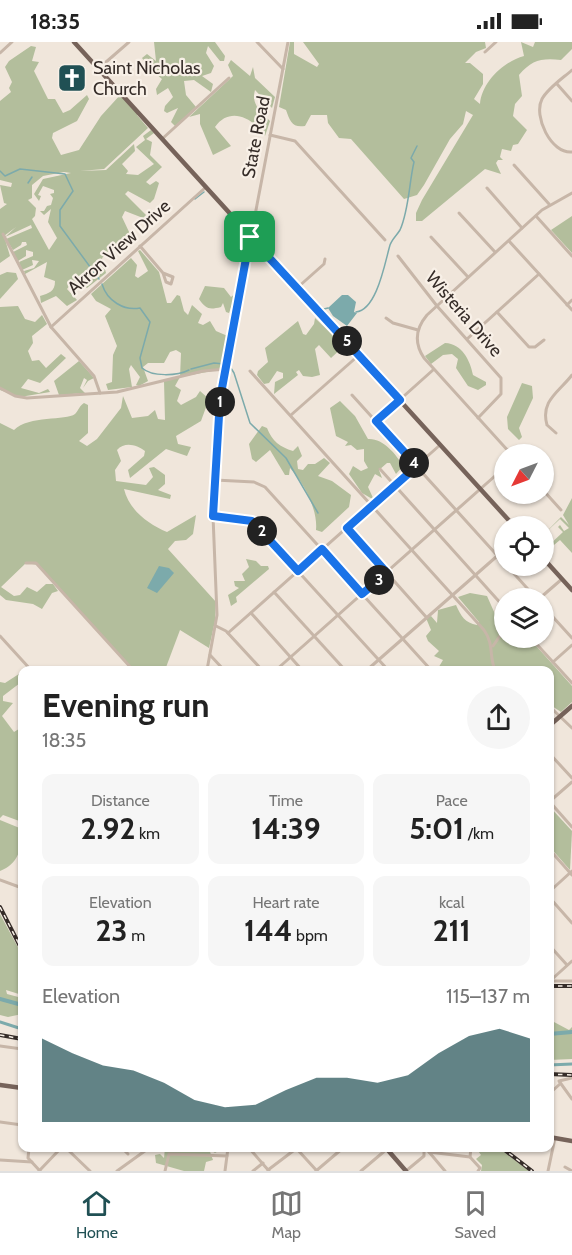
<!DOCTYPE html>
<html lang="en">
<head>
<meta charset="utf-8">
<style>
	body { margin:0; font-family:Cabin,sans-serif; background:#f6f6f6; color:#222; height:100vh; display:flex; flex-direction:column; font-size:22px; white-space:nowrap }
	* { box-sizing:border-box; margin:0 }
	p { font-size:20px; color:#767676 }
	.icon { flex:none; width:33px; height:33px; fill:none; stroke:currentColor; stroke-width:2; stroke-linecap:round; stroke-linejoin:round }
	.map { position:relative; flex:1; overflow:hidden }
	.side { position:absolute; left:18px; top:624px; width:536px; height:486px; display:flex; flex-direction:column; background:#fff; border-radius:12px; box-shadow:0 2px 4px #0004 }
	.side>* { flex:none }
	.needle { width:39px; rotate:228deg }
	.buttons { position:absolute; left:494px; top:402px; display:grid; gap:12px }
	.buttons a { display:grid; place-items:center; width:60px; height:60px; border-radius:50%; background:#fff; box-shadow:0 2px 4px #0004; font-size:30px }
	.pin { position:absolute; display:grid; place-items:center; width:51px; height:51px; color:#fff; margin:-26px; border-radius:12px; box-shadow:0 3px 9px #0006 }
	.km { position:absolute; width:30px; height:30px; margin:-15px; border-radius:50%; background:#222; color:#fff; font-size:16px; line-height:30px; text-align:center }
	.round { display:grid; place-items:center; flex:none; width:63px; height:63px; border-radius:32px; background:#f6f6f6 }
	.overview { display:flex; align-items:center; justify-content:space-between; height:102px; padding:0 24px }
	h1 { font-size:33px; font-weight:700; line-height:45px }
	.figures { display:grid; grid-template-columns:repeat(3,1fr); gap:9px; height:102px; padding:6px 24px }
	.figures div { display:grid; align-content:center; border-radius:12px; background:#f6f6f6; text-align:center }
	.figures b { font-size:30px; font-weight:700 }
	.figures small { font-size:16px; font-weight:400 }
	.figures p { font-size:16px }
	.chart { height:168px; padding:12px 24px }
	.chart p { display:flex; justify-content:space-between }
	.chart svg { width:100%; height:108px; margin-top:6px; fill:#205054; opacity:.7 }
	.status { display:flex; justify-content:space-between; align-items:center; height:42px; padding:0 30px; background:#fff; direction:ltr }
	.status svg { height:16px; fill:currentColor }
	.dock { display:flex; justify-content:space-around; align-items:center; height:84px; border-top:2px solid #e0e0e0; background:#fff; font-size:16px; color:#767676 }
	.dock a { display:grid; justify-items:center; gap:3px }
	.dock .on { color:#205054 }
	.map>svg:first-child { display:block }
	.green { fill:#b3be9c; fill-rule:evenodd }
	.water { fill:#7caaab }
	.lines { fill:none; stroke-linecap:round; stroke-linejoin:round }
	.stream { stroke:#7caaab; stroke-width:1.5 }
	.canal { stroke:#7caaab; stroke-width:3 }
	.river { stroke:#7caaab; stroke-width:4 }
	.minor { stroke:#c7b6a8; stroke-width:3 }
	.major { stroke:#76635a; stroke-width:4.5 }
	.rail-casing { stroke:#352c28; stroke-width:4 }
	.rail { stroke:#f8f0e7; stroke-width:1.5; stroke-dasharray:4.5; stroke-linecap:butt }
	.route-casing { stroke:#fff; stroke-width:12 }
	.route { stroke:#1a73e8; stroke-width:8 }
	.labels { text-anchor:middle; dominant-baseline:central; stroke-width:4.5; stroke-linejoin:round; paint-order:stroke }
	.poi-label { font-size:18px; fill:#352c28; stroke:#f8f0e7; text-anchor:start }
	.street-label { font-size:18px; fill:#352c28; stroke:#f8f0e7 }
</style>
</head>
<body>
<div class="status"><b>18:35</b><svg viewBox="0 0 49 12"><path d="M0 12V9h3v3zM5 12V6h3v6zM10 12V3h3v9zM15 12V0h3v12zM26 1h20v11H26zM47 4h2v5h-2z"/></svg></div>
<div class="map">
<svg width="572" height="1129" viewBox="0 0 572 1129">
	<rect width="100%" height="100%" fill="#f0e6db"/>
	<g class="green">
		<polygon points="154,0 215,0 225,14 224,19 220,19 208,4 206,11 214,24 211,31 202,34 213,42 211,50 194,38 184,39 186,53 196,65 175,84 171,80 178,66 167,71 164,69 165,64 173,55 168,46 157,53 156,47 162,37 151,28 142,16 147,12 156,19"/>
		<path d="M290,0H294V12L317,25L319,22L303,0H485L486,6L476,10L465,21H470L483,32V42L474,57L480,62C482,40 503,20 524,14L521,0L533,5L535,0H572V7L561,18C541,16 532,18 519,33L522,54L515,62L513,74L527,88L518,102L513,103L511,109L502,107L500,115L503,118H498L496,121L501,132L485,127L422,179H416V171L422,158L473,73L466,69L463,82L450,97L424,143L417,153L404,157L351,97L339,96L328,81L327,73H311L305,84C292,86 290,79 286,68L279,65Z"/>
		<path d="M31,4L36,5L32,19L39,20L34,29L48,57H55L63,71L70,68L87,53L89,57L77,79L53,91L52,96L61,113L79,108L101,74L121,52L139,71L137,73L148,86L104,127L80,129L106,128L134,102L135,109L122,122L128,129L126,132L138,133L154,122L136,105L145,98L143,94L151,88L154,91L146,97L152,100L150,113L162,125L146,140L150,143L156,139L159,141L154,157L150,161L128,149L125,152L146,173L143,176L125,169L122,175L130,192L102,216L106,231L87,246L80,242H71L67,247L77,258L67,264L56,254L41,261L40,254C49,251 55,250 55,239L44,235L47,220L25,232L24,229L34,226L39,219L32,218L33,223L22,228L19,220L33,214V210L26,208V214L18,219L13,210L27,203L26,200H22L21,203L13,208L6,197L32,186L31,183L5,195L16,185L4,194L10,214L0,221V167L7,162L4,161L0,143L11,145L12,141L0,138V59L11,50L9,46L12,40L5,25L9,19ZM64,130L71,131L43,137L34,152L39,159L41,154L38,153L43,144L54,148V151L50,152L53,156L51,163L47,164L44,169H40L44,173L51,167L48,180L57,196L49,208L32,177L35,174L36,166L28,158L32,156V143L43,134Z"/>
		<path d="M231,18L250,34L253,25L255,36L275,55L272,66L255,48C251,62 260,69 270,79L265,94C253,76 230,64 215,85L231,104L213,113L200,82V72L189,75L233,34L228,23Z"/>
		<polygon points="572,174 572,211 551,188"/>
		<path d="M140,208L159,230L167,261H171L177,253L180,254L184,269L188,273L192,263L202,272L198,281L203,283L210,279L216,289L230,295L223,327L180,335L175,344L181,348L177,359L181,363L196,355L200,349L209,357L201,379L176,394L178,402L191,405L187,414L166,407L130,436L128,428L144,414L145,409C137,403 125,399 117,408L121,419L115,428L116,439L146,443L153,435L149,426L154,425L165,433V442L158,448L171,453L170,457L124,447C129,468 148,482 167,490L196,473L193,492L186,498L175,499L168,507L216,560L215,579L209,606L180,588L165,628H133L38,523L26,521L1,545L14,554L20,553L27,545L37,550L46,542H53L58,549L52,551L42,567L33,562L6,558L0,553V381L14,388C29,373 66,379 75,372C79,368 79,364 84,361L88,363V391L79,399L87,404L97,397L121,366L123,354L132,376L148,374L155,368L158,377L165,378L164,339L180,335L181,311L176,308L170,310L164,321H148L143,325L148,339L139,344L136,343L140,335L131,323L129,327L132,345L108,348L106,342L112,340L113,313L117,304L105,274L111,267L96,259L91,252L131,216L137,223L135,234L138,236L148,229L138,209Z"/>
		<polygon points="7,230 16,231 18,237 0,257 0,233"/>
		<path d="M205,244L224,246L231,255L236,251L229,271L226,270L223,261L221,265C209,268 206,267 199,257Z"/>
		<polygon points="18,264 25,277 35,280 42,273 47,282 32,294 33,301 28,309 32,319 39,318 46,326 61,312 66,316 40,341 28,337 21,346 39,351 48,347 50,350 20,355 0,348 0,265"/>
		<polygon points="315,276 344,304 331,316 319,303 315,307 320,333 312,335 303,334 299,328 296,330 298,333 274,352 275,340 283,336 283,331 277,329 269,341 264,342 257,333 258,329 268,320 265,306 298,279 303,292 306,293 314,282"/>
		<path d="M445,301C462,302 470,318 473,333L486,340V343L478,348L468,344L456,326L458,317L452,312L443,313L431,322L425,314Z"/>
		<polygon points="79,319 94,336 88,339 83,346 87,338 84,336 80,346 85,351 59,353 54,339"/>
		<polygon points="522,341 532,344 533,356 519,386 522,395 519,398 508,387 507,375"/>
		<path d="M340,359L355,374L368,397C383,396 396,412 403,424L396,432L390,421H387L379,428L382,436L375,432L368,445L374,458L362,451L349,432L353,424L361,429L368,426L364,419V407L357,408L351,403L345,404L348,400L336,394L330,366Z"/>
		<path d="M262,384L267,386C272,399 280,405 293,409L298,404L302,414L297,419L298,427L303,428L308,422H315L324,416L330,421L318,434L332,439L351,453L349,465L322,490L316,488C318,468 304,441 290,426L289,433H285L270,408L256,420L252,417L249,402Z"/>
		<polygon points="572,456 572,511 560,498 543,512 543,502 546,506 563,490 558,485 560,483 564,489 569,486 560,477 543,493 561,475 569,483 563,473"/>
		<polygon points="246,517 256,519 261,524 268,524 269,527 236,555 237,560 231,564 228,553 239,546 235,544 234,539 245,539 242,532 249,525"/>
		<path d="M470,551L487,554L495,572L499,573L504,569V596L530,597L572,644V660L561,670L549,662V628H437L443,618L434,614L439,609L428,599L426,594L431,588L426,576L431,574L437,581L438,568L456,563C461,574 465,581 477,583L479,580L458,555Z"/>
		<polygon points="22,630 20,641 3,654 3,659 13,661 2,674 14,690 22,685 22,780 3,773 0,776 0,640 5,641"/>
		<polygon points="549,764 572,789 570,828 549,804"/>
		<path d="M0,778L22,787C22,807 18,822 0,829Z"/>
		<polygon points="0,872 22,913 22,953 6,948 7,952 22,956 22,972 8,975 0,973"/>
		<polygon points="554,980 569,988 572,985 572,1017 549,1018 549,982"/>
		<polygon points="165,1106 221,1106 222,1107 215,1111 209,1107 213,1118 206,1120 204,1129 184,1129 156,1121 155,1113 160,1112 164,1116"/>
		<polygon points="476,1106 499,1106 529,1129 481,1129 482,1123 476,1117 481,1113"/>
	</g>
	<g class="water">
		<polygon points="342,253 348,253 356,260 354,270 357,271 347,284 333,274 328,266"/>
		<polygon points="159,524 169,526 174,531 157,551 147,546"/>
	</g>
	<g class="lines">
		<g class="stream">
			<polyline points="0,129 5,134 20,127 65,132 73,149 60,168 60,184 99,237"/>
			<polyline points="28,141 32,135"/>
			<polyline points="195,157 204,150"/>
			<path d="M102,242C107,259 124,269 140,266L150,280L140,316L142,326C152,335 177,334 189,328"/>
			<polyline points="324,267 328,266"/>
			<path d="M356,270C377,268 385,220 390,203C392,197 397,193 400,188C409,168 409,141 414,120L411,116L417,104"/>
			<polyline points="229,323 234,331 250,381 286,416 318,471"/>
			<polyline points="191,327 214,321 224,322"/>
		</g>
		<g class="canal">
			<polyline points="0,980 22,987"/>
			<polyline points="549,1023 572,1022"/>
		</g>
		<g class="river">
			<polyline points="0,957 22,963"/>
			<polyline points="549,992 572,990"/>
		</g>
		<g class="minor">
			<polyline points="257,0 283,27"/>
			<polyline points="485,10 496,0"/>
			<polyline points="0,11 12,0"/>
			<polyline points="98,27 129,0"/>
			<path d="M572,28C563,36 548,46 542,57C533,74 551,112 572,110"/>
			<polyline points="557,42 572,59"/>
			<polyline points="270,93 295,99 385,198"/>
			<polyline points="162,97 229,36"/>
			<polyline points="514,123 549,162"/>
			<polyline points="487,146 522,186"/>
			<polyline points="459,171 495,210"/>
			<polyline points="536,174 572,214"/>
			<polyline points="3,192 51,285 94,334 100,351"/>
			<polyline points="431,195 468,235"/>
			<polyline points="509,199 572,268"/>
			<polyline points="140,204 163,231 166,240 171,242 173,235 163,231"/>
			<polyline points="398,214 437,264 501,336 501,352 478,376"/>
			<polyline points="297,246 324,222 325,217"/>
			<polyline points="567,263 572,258"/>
			<polyline points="497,270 529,305 535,305 544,298"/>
			<polyline points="386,276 393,281 418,288"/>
			<polyline points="51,285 206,145"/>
			<polyline points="467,297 539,232"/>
			<path d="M250,329L484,588C494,602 489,614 495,628"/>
			<polyline points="0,346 15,354 27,356 117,350 203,329 226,327"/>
			<polyline points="352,353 504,521"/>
			<polyline points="291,373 359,313"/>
			<polyline points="376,379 433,328"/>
			<path d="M556,391L547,383C540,359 559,350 572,333"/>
			<path d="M511,412L424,316C414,301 416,286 427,273L542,168L572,151"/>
			<polyline points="380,427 504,565"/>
			<polyline points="215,438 254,440 265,445 431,628"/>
			<polyline points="543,448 561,468"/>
			<polyline points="213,474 243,476 253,480 388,628"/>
			<polyline points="347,486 427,576"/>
			<polyline points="26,521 36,521 133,628"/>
			<polyline points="507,524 536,556"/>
			<polyline points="274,550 345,628"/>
			<polyline points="540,556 562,537"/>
			<polyline points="543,564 572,596"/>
			<polyline points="251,571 302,628"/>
			<polyline points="216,584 226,589 262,628"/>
			<polyline points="228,591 440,403"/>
			<polyline points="0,594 31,628"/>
			<polyline points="531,596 572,641"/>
			<polyline points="493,604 504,588"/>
			<polyline points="210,613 224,628"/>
			<polyline points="553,620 572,603"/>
			<polyline points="207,628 217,573 213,474 220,357 288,0"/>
			<polyline points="276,628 504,426"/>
			<polyline points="367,628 504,508"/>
			<polyline points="549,664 572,686"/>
			<polyline points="549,711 572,736"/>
			<polyline points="549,759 572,785"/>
			<polyline points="549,760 572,740"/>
			<polyline points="549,807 572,833"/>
			<polyline points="0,838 22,846"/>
			<polyline points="21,845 22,839"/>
			<polyline points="549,850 572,829"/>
			<polyline points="549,855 572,881"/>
			<polyline points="549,903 567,923"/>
			<polyline points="550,939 572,919"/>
			<polyline points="550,939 572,939"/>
			<polyline points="0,1004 22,1007"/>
			<polyline points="572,1036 559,1039 572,1057"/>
			<polyline points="549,1061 550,1051 560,1042"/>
			<polyline points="0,1080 22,1083"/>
			<polyline points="29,1106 28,1116 40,1129"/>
			<polyline points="66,1106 90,1129"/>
			<polyline points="122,1106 128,1112"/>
			<polyline points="249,1106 269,1129"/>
			<polyline points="296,1106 317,1129"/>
			<polyline points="471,1106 470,1115 480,1126 478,1129"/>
			<polyline points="429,1110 470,1115"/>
			<polyline points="429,1110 445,1129"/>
			<polyline points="0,1118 32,1120"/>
			<polyline points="565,1125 572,1129"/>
			<polyline points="268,1128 297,1106"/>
			<polyline points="39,1129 61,1106"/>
			<polyline points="117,1129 149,1106"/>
			<polyline points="165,1129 169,1112 227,1114"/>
			<polyline points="225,1129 228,1106"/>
			<polyline points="253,1129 263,1121"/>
			<polyline points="316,1129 343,1106"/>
			<polyline points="361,1129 387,1107"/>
			<polyline points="406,1129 424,1114 424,1106"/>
			<polyline points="548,1129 555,1096"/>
		</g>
		<g class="major">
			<polyline points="74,0 514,484"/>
			<polyline points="543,516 572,548"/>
			<polyline points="549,684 572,664"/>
			<polyline points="0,1043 22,1046"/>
			<polyline points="549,1095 572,1099"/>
			<polyline points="386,1106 406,1129"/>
		</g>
		<g class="rail-casing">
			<g id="rail">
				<polyline points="0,865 22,908"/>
				<polyline points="549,944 572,944"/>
				<polyline points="0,993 22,997"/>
				<polyline points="549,1032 572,1033"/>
				<polyline points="502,1106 532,1129"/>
			</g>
		</g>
		<use href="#rail" class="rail"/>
	</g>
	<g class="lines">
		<g class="route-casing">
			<polygon id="route" points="250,195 400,358 376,379 417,424 347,486 387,531 362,552 322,507 298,529 252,479 213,474 220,357"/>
		</g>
		<use href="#route" class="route"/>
	</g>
	<defs>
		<g id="church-square" transform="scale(1.5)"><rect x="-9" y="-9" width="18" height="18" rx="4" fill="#205054" stroke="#f8f0e7"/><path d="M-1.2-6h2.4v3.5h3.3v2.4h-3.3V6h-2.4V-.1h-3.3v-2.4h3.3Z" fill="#fff"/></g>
	</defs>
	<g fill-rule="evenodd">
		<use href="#church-square" x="72" y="36"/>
	</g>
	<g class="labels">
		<g class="poi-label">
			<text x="93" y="26">Saint Nicholas<tspan x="93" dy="21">Church</tspan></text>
		</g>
		<g class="street-label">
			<text transform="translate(256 95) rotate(-79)">State Road</text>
			<text transform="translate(119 205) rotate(-42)">Akron View Drive</text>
			<text transform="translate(464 272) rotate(49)">Wisteria Drive</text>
		</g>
	</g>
</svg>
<div class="buttons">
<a><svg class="needle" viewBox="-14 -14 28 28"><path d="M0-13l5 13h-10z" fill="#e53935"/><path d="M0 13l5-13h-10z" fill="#767676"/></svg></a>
<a><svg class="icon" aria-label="locate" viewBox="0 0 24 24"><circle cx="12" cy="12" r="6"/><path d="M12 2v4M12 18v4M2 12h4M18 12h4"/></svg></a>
<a><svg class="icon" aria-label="layers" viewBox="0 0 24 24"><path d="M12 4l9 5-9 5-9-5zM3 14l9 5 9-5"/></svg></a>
</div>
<div class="pin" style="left:250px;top:195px;background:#1e9e55"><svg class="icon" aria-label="arrive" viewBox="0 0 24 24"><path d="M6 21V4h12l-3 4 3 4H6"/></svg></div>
<b class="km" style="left:220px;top:360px">1</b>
<b class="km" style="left:262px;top:489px">2</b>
<b class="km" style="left:379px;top:538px">3</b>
<b class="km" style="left:414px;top:421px">4</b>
<b class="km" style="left:347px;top:299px">5</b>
<section class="side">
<div class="overview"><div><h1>Evening run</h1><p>18:35</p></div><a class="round"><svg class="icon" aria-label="share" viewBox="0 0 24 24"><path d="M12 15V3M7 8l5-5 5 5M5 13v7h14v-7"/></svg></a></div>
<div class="figures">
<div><p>Distance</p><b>2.92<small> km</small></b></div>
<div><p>Time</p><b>14:39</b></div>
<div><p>Pace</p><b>5:01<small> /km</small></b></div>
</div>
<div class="figures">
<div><p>Elevation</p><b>23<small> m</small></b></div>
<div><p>Heart rate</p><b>144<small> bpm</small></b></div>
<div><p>kcal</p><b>211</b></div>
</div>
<div class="chart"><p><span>Elevation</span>115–137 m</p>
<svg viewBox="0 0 160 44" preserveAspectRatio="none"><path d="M0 44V10L10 16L20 21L30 23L40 28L50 35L60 38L70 37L80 31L90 26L100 26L110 28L120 25L130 16L140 9L150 6L160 10V44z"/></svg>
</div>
</section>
</div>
<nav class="dock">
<a class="on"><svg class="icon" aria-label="home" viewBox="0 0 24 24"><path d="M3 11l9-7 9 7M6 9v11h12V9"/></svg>Home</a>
<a><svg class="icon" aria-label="map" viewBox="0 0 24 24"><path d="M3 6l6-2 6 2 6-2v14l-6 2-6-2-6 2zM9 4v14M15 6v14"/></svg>Map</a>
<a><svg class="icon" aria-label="saved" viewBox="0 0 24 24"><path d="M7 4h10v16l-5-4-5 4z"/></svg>Saved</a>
</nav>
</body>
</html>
